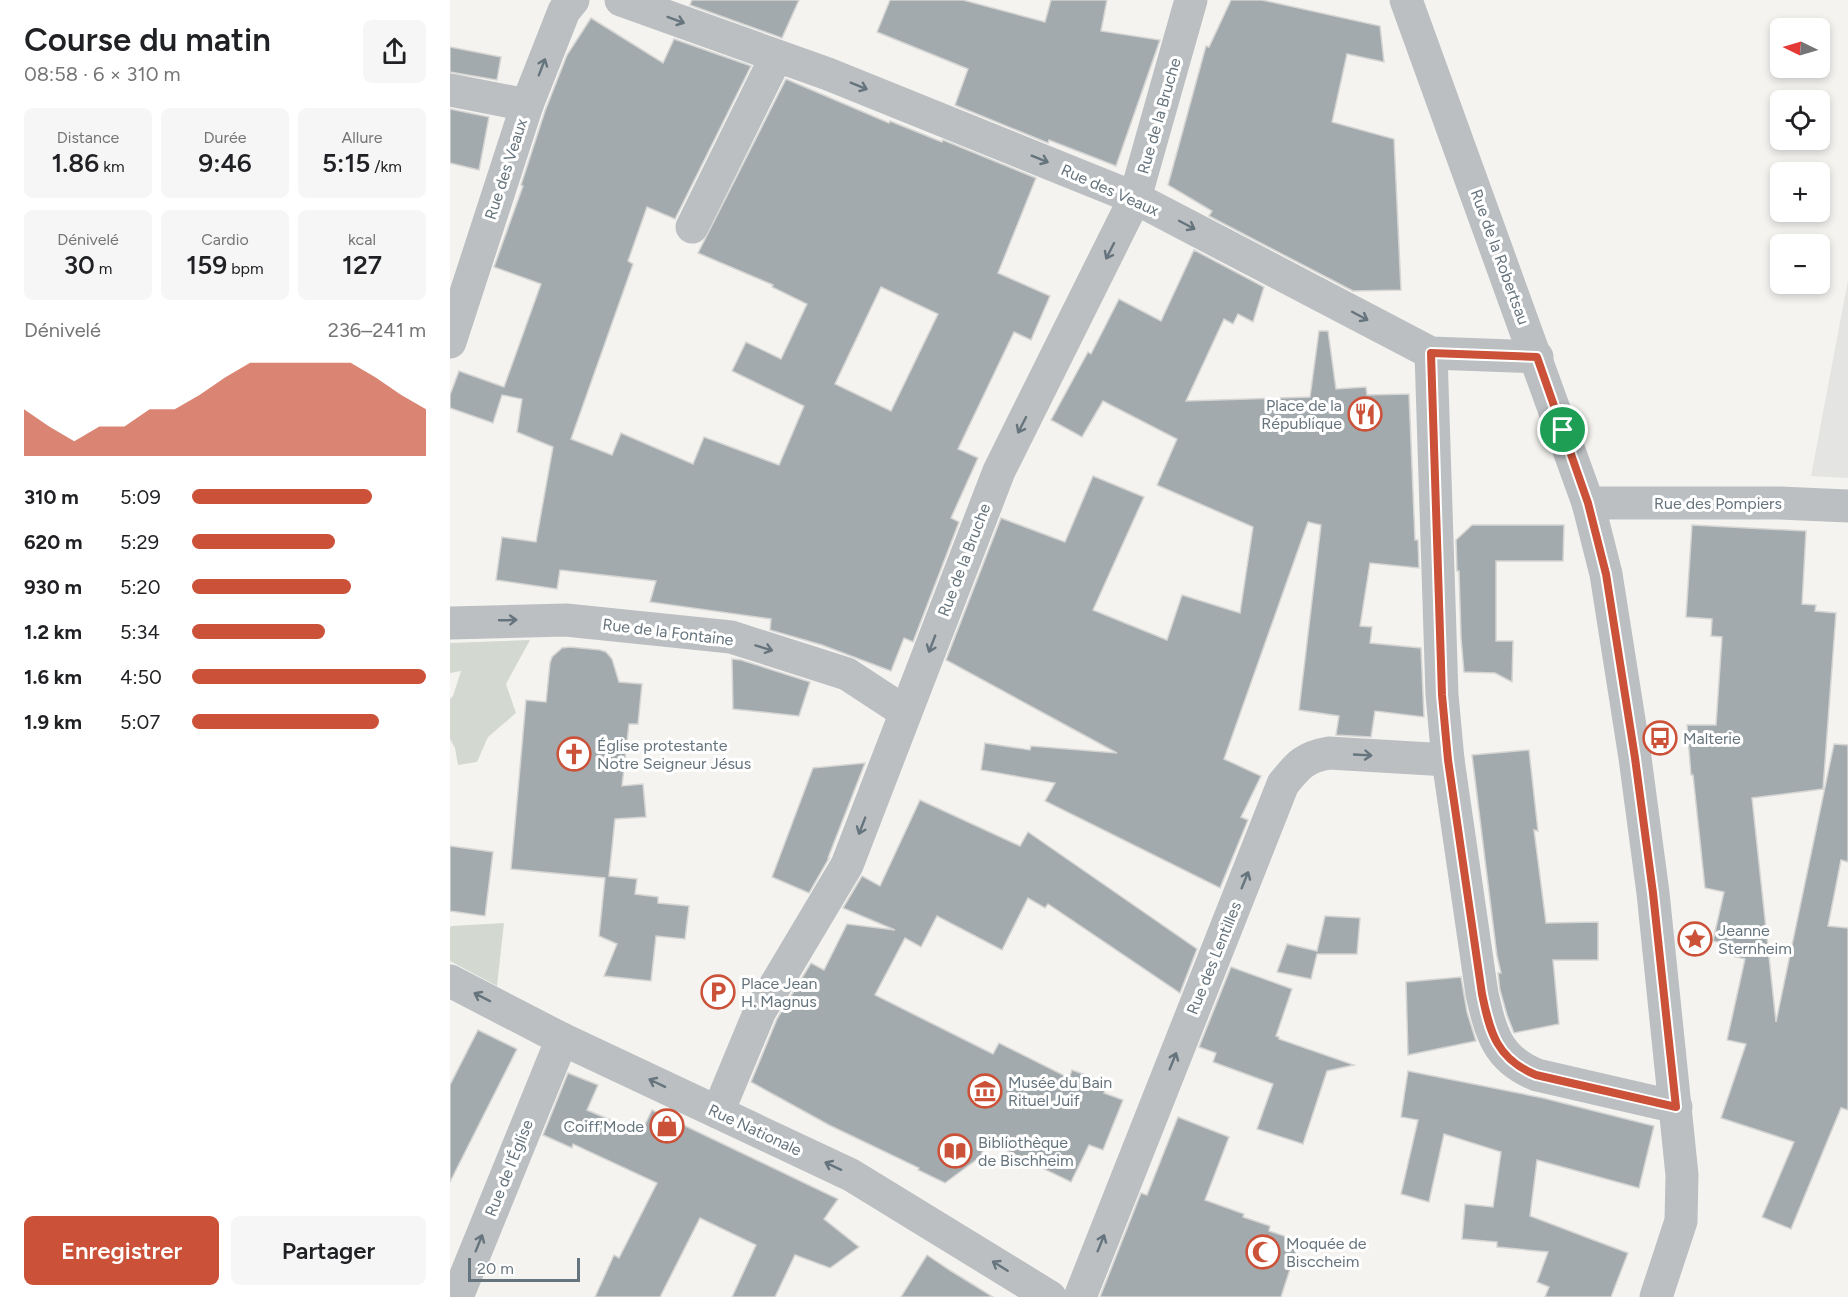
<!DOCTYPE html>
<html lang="fr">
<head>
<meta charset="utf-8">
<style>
	body { margin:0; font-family:Figtree,sans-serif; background:#f6f6f6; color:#202124; height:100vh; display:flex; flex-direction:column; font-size:22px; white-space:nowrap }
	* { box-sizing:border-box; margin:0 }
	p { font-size:20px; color:#757577 }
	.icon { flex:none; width:33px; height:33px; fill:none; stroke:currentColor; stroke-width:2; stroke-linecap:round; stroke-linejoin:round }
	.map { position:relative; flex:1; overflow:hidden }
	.sheet { display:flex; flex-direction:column; background:#fff; width:450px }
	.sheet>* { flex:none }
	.needle { width:39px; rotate:275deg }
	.tools { position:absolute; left:1320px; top:18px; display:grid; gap:12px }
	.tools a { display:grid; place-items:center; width:60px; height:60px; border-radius:9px; background:#fff; box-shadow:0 3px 9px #0003; font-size:30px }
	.scale { position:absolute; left:18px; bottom:15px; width:112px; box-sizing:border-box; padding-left:6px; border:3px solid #66747d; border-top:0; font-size:16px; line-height:21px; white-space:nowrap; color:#66747d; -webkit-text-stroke:4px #fff; paint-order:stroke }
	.pin { position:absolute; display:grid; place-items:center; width:51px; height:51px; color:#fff; margin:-26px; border:3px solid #fff; border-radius:50%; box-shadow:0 2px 6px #0007 }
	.round { display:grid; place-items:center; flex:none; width:63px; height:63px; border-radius:9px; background:#f6f6f6 }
	.head { display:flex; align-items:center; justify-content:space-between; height:102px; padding:0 24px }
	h1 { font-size:33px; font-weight:600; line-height:45px }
	.metrics { display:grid; grid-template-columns:repeat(3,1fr); gap:9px; height:102px; padding:6px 24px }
	.metrics div { display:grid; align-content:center; border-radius:9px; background:#f6f6f6; text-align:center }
	.metrics b { font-size:26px; font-weight:600 }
	.metrics small { font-size:16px; font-weight:400 }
	.metrics p { font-size:16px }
	.chart { height:168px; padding:12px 24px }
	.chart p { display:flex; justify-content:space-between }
	.chart svg { width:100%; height:108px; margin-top:6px; fill:#cb5238; opacity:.7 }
	.action { display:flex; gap:12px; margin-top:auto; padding:12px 24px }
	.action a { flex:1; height:69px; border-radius:9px; background:#cb5238; color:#fff; font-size:24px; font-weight:600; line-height:69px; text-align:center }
	.action a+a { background:#f6f6f6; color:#202124 }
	ul { padding:0 24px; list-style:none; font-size:20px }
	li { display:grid; grid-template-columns:96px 72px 1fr; align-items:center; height:45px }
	li i { height:15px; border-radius:8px; background:#cb5238 }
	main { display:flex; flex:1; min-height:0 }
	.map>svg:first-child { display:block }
	.built { fill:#e4e5e3 }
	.green { fill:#d3d8d0 }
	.building { fill:#a3aaae; stroke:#d5d5d3; stroke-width:1.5; fill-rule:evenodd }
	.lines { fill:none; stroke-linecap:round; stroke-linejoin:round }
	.minor { stroke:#bbbfc1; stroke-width:33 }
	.tertiary { stroke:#bbbfc1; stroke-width:33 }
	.oneway { stroke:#66747d }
	.route-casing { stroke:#fff; stroke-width:12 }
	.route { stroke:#cb5238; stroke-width:8 }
	.labels { text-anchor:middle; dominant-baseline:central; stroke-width:6; stroke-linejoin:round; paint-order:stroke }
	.street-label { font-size:16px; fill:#66747d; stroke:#fff }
	.poi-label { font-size:16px; fill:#66747d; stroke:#fff; text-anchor:start }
</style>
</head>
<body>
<main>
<section class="sheet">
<div class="head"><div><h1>Course du matin</h1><p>08:58 · 6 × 310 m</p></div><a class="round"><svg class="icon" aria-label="share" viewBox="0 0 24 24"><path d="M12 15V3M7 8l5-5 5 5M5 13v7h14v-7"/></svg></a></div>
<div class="metrics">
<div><p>Distance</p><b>1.86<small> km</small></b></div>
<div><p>Durée</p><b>9:46</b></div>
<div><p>Allure</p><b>5:15<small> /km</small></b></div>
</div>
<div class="metrics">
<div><p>Dénivelé</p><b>30<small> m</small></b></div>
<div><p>Cardio</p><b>159<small> bpm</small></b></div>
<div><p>kcal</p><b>127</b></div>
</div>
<div class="chart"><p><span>Dénivelé</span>236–241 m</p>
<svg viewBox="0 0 160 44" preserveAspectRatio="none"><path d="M0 44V25L10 32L20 38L30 32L40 32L50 25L60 25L70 19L80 12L90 6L100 6L110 6L120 6L130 6L140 12L150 19L160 25V44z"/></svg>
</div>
<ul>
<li><b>310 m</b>5:09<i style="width:77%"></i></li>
<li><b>620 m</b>5:29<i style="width:61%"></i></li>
<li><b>930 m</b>5:20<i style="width:68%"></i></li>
<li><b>1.2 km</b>5:34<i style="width:57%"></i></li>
<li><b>1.6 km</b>4:50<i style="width:100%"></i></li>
<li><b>1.9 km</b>5:07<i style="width:80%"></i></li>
</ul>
<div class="action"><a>Enregistrer</a><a>Partager</a></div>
</section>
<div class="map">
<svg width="1398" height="1297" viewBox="0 0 1398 1297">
	<rect width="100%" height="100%" fill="#f4f3f0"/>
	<polygon class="built" points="1398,280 1398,478 1361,476"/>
	<g class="green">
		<polygon points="80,640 56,684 66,713 38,737 27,762 8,765 5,748 0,739 0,699 3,696 11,671 0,673 0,643"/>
		<polygon points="54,923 47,986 0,961 0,927 2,926"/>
	</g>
	<g class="building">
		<polygon points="242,0 349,0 332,38 240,5"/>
		<polygon points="440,0 513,0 595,22 601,0 657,0 651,31 710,40 666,166 599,140 598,143 505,105 518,69 427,32"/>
		<polygon points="781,0 812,0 930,26 934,62 897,54 882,122 944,139 951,290 903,291 759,216 762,211 718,185 756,46 759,47"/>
		<path d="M141,18L213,63L224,39L301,66L225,219L197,207L178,261L183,264L121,439L162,455L171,433L243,464L254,437L329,465L354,406L282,371L296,342L331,359L357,304L322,287L323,285L248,253L336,79L439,123L440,121L492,142L493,140L586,178L548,273L600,296L581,340L564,332L508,449L528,458L501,518L509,522L463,642L454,638L441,671L372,645L320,630L321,619L200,602L206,581L110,570L107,589L46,580L52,537L86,542L103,447L67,432L72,399L52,395L43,423L0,408V395L9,371L54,387L91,284L44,267L73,186L71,185L95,111L117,55ZM431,287L488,314L441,411L385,384Z"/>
		<polygon points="0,47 51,57 47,80 0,72"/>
		<polygon points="0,109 39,117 29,170 0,163"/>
		<polygon points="744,250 814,287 803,322 788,314 783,324 774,319 736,401 860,397 869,331 878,331 886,389 916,387 917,395 959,394 965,540 968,540 969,568 920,563 910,626 922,627 920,643 971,648 974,717 925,711 921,737 886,735 889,716 849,710 871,525 858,522 774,759 811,776 791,817 798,820 770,888 595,801 605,783 531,770 535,743 580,750 581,746 667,753 496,660 551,518 615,542 643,476 694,497 643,610 717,640 732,595 790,613 803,527 707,485 727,439 653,401 632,437 601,420 638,352 641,354 669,299 711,321"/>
		<polygon points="1022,525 1114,525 1113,561 1046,561 1046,641 1063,641 1062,682 1045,673 1014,672 1011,638 1009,571 1007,571 1006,540"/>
		<polygon points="1242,525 1356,531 1352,604 1366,605 1365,611 1386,613 1373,789 1302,798 1326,1022 1384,744 1398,745 1398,862 1391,860 1378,926 1398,928 1398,1110 1391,1108 1341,1229 1312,1217 1344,1142 1271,1118 1296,1044 1277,1040 1295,959 1269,953 1272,943 1263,941 1274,892 1255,888 1243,775 1241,775 1237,725 1266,725 1272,637 1261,636 1262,619 1236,617"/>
		<polygon points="120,647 150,650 156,652 162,659 169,682 192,684 188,724 179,724 172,786 193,784 196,817 165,819 159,876 187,879 185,894 208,897 208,903 239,906 235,939 206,936 201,981 154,976 167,944 149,936 155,878 61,869 76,700 96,702 100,663 102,657 112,648"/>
		<polygon points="282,659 291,660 360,682 349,716 283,709"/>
		<polygon points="1079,750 1088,831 1084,830 1096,923 1148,922 1148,960 1103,960 1109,1024 1064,1033 1057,1015 1050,990 1048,973 1051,973 1047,956 1022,755"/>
		<polygon points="415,763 378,858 379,858 359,893 322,877 363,768"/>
		<polygon points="470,800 570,846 578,832 747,949 730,993 598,904 595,908 578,898 552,950 487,916 471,947 455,938 425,995 543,1054 549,1043 619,1078 622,1070 658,1083 654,1093 673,1100 653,1150 639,1145 621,1182 547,1146 548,1144 546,1146 537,1142 530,1157 495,1183 468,1170 469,1168 379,1125 301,1082 327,1019 361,963 374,970 397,924 445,930 393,908 412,876 430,886"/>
		<polygon points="0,846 43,852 35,916 0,911"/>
		<polygon points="875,916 910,918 907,954 867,954 861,979 827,972 837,944 867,951"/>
		<polygon points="781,967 842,989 826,1036 829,1037 829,1039 904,1065 877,1071 853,1144 807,1129 823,1084 763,1062 766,1053 749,1047"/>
		<polygon points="1011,977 1017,1012 1026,1041 958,1055 956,982"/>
		<polygon points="28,1030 67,1049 0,1182 0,1085"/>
		<polygon points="958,1071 1093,1098 1204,1126 1189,1188 1087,1160 1080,1216 1178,1253 1161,1297 1095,1297 1099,1287 1087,1282 1098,1252 1047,1247 1047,1242 1012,1239 1015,1204 1043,1207 1051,1152 994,1134 979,1202 951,1194 968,1120 951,1117"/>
		<polygon points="118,1073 148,1085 137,1110 191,1133 202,1110 388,1199 374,1219 409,1247 380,1268 345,1255 325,1297 282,1297 306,1245 250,1218 210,1297 145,1297 164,1255 169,1258 207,1183 123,1144 122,1148 93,1135"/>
		<polygon points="728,1117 779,1137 755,1200 794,1214 793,1217 820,1226 819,1231 849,1241 831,1297 650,1297 691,1193 697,1195"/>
		<polygon points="477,1255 501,1271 543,1297 451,1297"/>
	</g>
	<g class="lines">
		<g class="minor">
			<polyline points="171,0 378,74 685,198 981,353 1087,357"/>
			<polyline points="0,90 77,105"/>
			<polyline points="242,227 326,57"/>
			<polyline points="0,342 77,105 114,11 123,0"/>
			<path d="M981,353L992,695L998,760L1032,994C1041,1033 1047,1059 1087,1075L1226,1107"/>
			<polyline points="1138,503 1330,503 1398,506"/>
			<polyline points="0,623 116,620 281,637 397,674 455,712"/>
			<polyline points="0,981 112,1039 401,1175 600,1297"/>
			<polyline points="268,1112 310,1011 397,865 549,471 685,198 741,0"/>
			<polyline points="7,1297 112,1039"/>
			<path d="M630,1297L833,784C848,765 855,757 879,753L998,760"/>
		</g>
		<polyline class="tertiary" points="956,0 1138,503 1156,574 1185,758 1203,893 1232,1175 1231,1221 1206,1297"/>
	</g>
	<defs><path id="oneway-shaft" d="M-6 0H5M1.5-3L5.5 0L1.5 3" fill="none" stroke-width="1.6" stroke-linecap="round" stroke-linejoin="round" transform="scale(1.5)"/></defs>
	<g class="oneway">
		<use href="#oneway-shaft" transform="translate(226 20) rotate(20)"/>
		<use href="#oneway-shaft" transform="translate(92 67) rotate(-69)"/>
		<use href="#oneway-shaft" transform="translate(409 86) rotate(22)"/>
		<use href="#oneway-shaft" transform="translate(590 159) rotate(22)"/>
		<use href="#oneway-shaft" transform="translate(737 225) rotate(28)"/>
		<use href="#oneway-shaft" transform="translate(660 251) rotate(117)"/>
		<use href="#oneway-shaft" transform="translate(910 316) rotate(28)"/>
		<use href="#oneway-shaft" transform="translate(572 425) rotate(117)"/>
		<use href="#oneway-shaft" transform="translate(58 620) rotate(-2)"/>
		<use href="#oneway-shaft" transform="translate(482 644) rotate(111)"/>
		<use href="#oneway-shaft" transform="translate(314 648) rotate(17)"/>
		<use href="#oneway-shaft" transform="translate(913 755) rotate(3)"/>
		<use href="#oneway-shaft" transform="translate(412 826) rotate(111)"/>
		<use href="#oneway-shaft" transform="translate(795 880) rotate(-68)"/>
		<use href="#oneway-shaft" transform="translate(32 997) rotate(-153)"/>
		<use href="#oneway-shaft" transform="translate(723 1061) rotate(-68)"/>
		<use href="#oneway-shaft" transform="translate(207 1083) rotate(-154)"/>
		<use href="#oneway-shaft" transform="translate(383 1166) rotate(-155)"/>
		<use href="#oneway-shaft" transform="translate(29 1243) rotate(-68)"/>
		<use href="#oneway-shaft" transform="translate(651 1243) rotate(-68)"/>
		<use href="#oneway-shaft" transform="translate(550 1266) rotate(-148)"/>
	</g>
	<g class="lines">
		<g class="route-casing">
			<path id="route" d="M981,353L1087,357L1138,503L1156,574L1185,758L1203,893L1226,1107L1086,1075C1047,1059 1040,1033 1032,994L998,760L992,695Z"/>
		</g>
		<use href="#route" class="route"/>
	</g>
	<defs>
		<g id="restaurant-ring" transform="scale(1.725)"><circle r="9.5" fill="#fff" stroke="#cb5238" stroke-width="1.5"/><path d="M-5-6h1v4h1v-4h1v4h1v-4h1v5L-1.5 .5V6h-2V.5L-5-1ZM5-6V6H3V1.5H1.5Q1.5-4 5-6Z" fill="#cb5238"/></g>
		<g id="bus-ring" transform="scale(1.725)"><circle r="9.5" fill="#fff" stroke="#cb5238" stroke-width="1.5"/><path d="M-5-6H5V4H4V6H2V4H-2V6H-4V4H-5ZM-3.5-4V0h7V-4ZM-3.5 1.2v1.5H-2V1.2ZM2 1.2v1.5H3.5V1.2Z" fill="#cb5238"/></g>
		<g id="church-ring" transform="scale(1.725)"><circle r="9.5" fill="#fff" stroke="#cb5238" stroke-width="1.5"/><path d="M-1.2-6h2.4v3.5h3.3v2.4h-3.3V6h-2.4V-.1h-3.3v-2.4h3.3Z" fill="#cb5238"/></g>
		<g id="sight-ring" transform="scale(1.725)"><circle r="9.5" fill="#fff" stroke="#cb5238" stroke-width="1.5"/><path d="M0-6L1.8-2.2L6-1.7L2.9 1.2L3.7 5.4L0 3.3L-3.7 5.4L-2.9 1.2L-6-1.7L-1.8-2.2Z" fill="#cb5238"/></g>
		<g id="parking-ring" transform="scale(1.725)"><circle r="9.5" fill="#fff" stroke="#cb5238" stroke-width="1.5"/><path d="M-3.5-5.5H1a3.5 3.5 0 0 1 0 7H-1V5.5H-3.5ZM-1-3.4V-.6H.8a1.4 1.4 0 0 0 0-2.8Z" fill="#cb5238"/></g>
		<g id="museum-ring" transform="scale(1.725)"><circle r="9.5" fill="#fff" stroke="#cb5238" stroke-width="1.5"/><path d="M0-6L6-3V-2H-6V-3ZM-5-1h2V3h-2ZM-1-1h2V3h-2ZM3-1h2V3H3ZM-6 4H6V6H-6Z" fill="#cb5238"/></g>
		<g id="shop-ring" transform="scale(1.725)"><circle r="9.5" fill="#fff" stroke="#cb5238" stroke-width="1.5"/><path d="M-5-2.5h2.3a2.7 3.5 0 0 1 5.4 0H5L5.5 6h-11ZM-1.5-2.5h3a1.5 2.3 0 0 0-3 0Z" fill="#cb5238"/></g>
		<g id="library-ring" transform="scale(1.725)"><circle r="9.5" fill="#fff" stroke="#cb5238" stroke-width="1.5"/><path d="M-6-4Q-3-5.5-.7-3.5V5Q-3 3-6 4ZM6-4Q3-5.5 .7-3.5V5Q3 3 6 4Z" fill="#cb5238"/></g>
		<g id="mosque-ring" transform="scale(1.725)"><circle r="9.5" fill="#fff" stroke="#cb5238" stroke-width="1.5"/><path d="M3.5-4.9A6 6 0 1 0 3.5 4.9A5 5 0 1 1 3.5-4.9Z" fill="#cb5238"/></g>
	</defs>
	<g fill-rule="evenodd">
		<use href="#restaurant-ring" x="915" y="414"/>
		<use href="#bus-ring" x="1210" y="738"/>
		<use href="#church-ring" x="124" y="754"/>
		<use href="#sight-ring" x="1245" y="939"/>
		<use href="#parking-ring" x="268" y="992"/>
		<use href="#museum-ring" x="535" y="1091"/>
		<use href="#shop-ring" x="217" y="1126"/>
		<use href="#library-ring" x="505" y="1151"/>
		<use href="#mosque-ring" x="813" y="1252"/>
	</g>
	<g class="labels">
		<g class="street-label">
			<text transform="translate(709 116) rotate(-74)">Rue de la Bruche</text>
			<text transform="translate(56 169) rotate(-72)">Rue des Veaux</text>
			<text transform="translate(660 190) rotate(24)">Rue des Veaux</text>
			<text transform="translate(1050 257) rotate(70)">Rue de la Robertsau</text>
			<text x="1268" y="503">Rue des Pompiers</text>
			<text transform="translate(514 560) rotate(-69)">Rue de la Bruche</text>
			<text transform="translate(218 632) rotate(7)">Rue de la Fontaine</text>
			<text transform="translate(764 958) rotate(-68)">Rue des Lentilles</text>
			<text transform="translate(305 1130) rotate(25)">Rue Nationale</text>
			<text transform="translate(59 1168) rotate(-68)">Rue de l'Église</text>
		</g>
		<g class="poi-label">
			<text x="892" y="405" text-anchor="end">Place de la<tspan x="892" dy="18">République</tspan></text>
			<text x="1233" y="738">Malterie</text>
			<text x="147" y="745">Église protestante<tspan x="147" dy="18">Notre Seigneur Jésus</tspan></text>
			<text x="1268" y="930">Jeanne<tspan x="1268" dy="18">Sternheim</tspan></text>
			<text x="291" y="983">Place Jean<tspan x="291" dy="18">H. Magnus</tspan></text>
			<text x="558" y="1082">Musée du Bain<tspan x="558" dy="18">Rituel Juif</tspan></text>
			<text x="194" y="1126" text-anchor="end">Coiff'Mode</text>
			<text x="528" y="1142">Bibliothèque<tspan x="528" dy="18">de Bischheim</tspan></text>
			<text x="836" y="1243">Moquée de<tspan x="836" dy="18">Bisccheim</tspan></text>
		</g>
	</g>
</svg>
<div class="tools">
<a><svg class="needle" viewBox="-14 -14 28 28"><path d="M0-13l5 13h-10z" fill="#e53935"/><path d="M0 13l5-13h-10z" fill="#757577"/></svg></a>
<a><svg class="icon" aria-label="locate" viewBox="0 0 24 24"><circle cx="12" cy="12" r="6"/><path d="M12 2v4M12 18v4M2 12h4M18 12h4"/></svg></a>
<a>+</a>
<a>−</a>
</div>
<div class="scale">20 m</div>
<div class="pin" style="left:1113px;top:430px;background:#1e9e55"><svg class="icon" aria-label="arrive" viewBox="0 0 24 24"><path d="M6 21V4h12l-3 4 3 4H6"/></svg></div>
</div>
</main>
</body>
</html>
